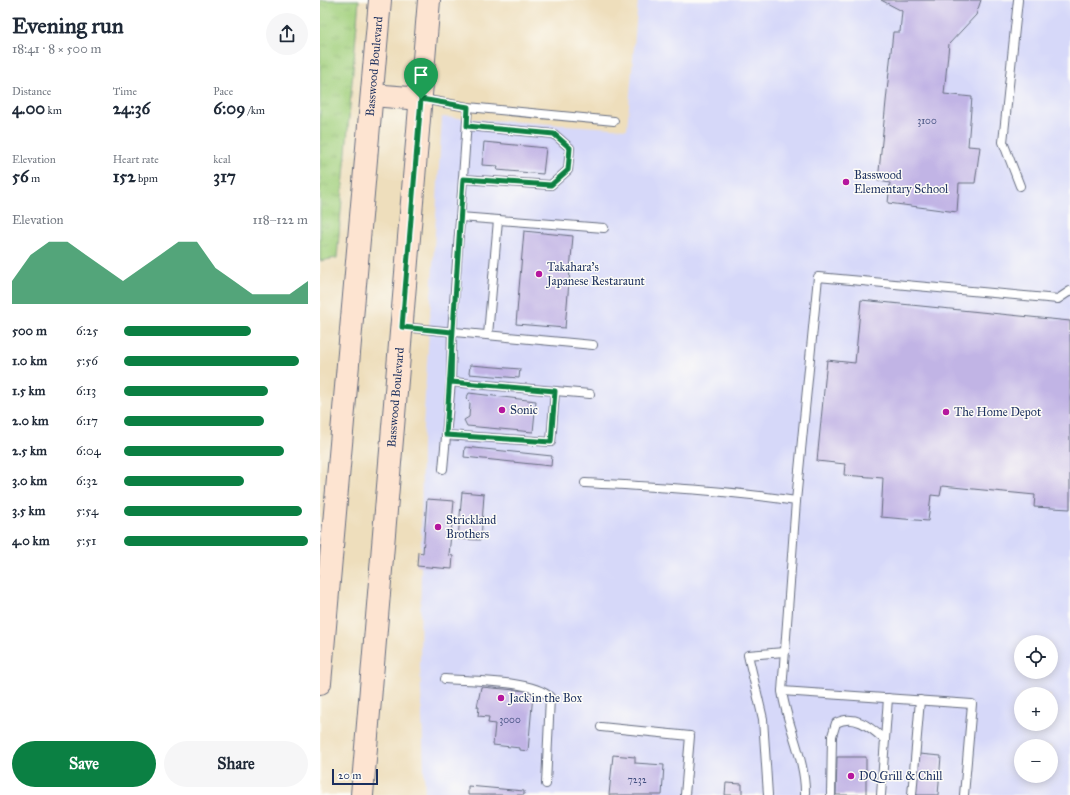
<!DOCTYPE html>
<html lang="en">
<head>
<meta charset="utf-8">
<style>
	body { margin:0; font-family:"IM FELL Great Primer",serif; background:#f6f6f7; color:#1f2937; height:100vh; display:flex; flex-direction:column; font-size:15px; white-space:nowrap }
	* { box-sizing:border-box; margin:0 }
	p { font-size:13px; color:#747a83 }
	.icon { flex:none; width:22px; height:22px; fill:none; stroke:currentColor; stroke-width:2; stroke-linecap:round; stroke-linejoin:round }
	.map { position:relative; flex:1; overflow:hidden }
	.drawer { display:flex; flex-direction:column; background:#fff; width:320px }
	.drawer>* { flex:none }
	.controls { position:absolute; left:694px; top:635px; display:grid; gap:8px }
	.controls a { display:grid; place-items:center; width:44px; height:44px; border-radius:50%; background:#fff; box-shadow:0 2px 10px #0003; font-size:20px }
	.scale { position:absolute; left:12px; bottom:10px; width:46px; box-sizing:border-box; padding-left:4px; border:2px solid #1b2f5e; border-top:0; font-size:11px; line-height:14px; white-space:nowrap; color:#1b2f5e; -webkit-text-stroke:3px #fdfcf7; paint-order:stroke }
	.pin { position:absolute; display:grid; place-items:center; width:34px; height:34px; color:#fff; margin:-41px -17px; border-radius:50% 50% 50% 0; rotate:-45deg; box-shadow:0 0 4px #0007 }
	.pin .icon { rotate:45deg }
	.round { display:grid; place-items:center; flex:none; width:42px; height:42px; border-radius:21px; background:#f6f6f7 }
	.head { display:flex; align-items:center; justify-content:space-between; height:68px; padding:0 12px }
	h1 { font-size:22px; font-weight:700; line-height:30px }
	.metrics { display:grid; grid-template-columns:repeat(3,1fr); gap:6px; height:68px; padding:4px 12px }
	.metrics div { display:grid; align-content:center }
	.metrics b { font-size:17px; font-weight:700 }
	.metrics small { font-size:11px; font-weight:400 }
	.metrics p { font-size:11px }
	.chart { height:112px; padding:8px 12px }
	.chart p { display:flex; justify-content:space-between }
	.chart svg { width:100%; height:72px; margin-top:4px; fill:#0b8043; opacity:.7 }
	.primary-button { display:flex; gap:8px; margin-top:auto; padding:8px 12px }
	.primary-button a { flex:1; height:46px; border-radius:24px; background:#0b8043; color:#fff; font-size:16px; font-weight:700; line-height:46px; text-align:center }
	.primary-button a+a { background:#f6f6f7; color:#1f2937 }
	ul { padding:0 12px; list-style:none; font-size:13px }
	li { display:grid; grid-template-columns:64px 48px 1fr; align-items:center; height:30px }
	li i { height:10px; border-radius:5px; background:#0b8043 }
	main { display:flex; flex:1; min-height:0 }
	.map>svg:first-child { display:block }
	.built { fill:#d6d8f9; fill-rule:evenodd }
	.grass { fill:url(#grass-tufts); stroke:#5f806e }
	.building { fill:#c1b4e5 }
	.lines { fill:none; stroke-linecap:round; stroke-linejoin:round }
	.service-casing { stroke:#656c7f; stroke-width:10 }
	.secondary-casing { stroke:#656c7f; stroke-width:24 }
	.service { stroke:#fff; stroke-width:8 }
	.secondary { stroke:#fde4d1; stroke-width:22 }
	.route-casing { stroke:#fff; stroke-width:8 }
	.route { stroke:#0b8043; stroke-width:5 }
	.poi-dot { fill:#b5179e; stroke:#fdfcf7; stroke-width:1.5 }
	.labels { text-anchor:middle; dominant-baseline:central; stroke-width:3; stroke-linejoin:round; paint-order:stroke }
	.number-label { font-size:10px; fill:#445080 }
	.street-label { font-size:12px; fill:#1b2f5e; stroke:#fdfcf7 }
	.poi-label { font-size:12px; fill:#1b2f5e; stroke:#fdfcf7; text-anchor:start }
</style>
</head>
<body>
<main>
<section class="drawer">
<div class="head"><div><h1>Evening run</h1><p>18:41 · 8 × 500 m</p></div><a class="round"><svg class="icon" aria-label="share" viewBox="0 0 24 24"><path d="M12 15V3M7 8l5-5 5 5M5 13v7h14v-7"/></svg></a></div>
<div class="metrics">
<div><p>Distance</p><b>4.00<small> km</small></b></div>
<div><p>Time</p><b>24:36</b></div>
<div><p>Pace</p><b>6:09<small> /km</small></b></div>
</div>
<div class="metrics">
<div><p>Elevation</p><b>56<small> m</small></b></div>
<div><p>Heart rate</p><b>152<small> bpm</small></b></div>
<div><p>kcal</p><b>317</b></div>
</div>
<div class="chart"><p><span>Elevation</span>118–122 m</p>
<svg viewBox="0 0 160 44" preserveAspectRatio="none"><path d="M0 44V30L10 14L20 6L30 6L40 14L50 22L60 30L70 22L80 14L90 6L100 6L110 22L120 30L130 38L140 38L150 38L160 30V44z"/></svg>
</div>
<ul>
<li><b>500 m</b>6:25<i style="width:69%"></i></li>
<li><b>1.0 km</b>5:56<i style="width:95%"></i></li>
<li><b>1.5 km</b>6:13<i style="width:78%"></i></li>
<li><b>2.0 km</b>6:17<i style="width:76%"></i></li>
<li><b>2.5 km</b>6:04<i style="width:87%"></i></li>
<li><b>3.0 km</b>6:32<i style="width:65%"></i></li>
<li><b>3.5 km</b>5:54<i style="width:97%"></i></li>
<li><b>4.0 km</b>5:51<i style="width:100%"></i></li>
</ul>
<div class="primary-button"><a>Save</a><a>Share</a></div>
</section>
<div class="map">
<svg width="750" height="795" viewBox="0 0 750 795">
	<defs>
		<pattern id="grass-tufts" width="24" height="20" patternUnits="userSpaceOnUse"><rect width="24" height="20" fill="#a3d07e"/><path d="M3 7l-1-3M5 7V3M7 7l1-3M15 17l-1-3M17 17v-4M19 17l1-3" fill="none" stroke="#8cb36f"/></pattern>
	</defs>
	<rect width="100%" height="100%" fill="#fdfcf7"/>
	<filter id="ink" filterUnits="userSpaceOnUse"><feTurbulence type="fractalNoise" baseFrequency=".025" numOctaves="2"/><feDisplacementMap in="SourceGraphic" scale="8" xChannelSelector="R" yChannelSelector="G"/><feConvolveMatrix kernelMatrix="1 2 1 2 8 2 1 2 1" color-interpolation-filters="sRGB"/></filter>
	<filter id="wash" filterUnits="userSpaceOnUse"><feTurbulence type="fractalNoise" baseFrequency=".012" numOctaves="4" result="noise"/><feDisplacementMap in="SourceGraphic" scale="16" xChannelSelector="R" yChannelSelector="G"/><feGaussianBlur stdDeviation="0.9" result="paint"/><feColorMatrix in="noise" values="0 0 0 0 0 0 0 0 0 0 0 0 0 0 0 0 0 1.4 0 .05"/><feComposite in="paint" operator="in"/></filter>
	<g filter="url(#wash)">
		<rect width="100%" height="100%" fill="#eedebc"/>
		<path class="built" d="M318,0H750V795H105L100,666L102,445L122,117L307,129ZM701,642H731V672H701ZM701,694H731V724H701ZM701,746H731V776H701Z"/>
		<polygon class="grass" points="0,0 39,0 17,258 0,261"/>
		<g id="blocks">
			<g class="building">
				<polygon points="561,0 661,0 656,15 629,44 624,94 652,97 648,146 660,147 655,183 639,183 637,212 568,203 570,183 558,181 573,32 580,32 582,11"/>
				<polygon points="164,142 226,148 223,174 177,170 178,166 162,165"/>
				<polygon points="204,231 253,236 245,328 196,324"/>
				<polygon points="541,300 750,321 750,509 714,507 715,495 622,486 620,496 611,495 608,521 561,517 563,478 524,475 525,464 497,461 507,360 535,363"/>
				<polygon points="150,365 200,369 199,378 149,374"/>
				<polygon points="149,393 216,401 213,432 147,426 144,420 149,417 150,403 146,399"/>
				<polygon points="145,447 232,456 231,466 144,457"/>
				<polygon points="142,492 164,494 161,540 138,539"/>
				<polygon points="107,499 134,501 129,555 133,556 132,569 97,566 98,552 103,553"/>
				<polygon points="161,687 207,691 206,694 213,694 208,751 200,750 200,748 173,745 175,724 168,723 169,717 158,716 159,707 157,707"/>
				<polygon points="599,754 621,756 618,795 596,795"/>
				<polygon points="293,755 315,757 315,763 344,765 342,795 289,795"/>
				<polygon points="517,757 546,757 546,795 516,795"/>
				<polygon points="406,783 422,784 422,795 405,795"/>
				<polygon points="148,786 204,791 204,795 148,795"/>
			</g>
		</g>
	</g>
	<g filter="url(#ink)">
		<use href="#blocks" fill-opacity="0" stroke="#656c7f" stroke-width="1"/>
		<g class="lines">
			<g class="service-casing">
				<g id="service">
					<polyline points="698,0 683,142 700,186"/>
					<polyline points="102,99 148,107 294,121"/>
					<polyline points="143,179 231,185 248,170 250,148 234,134 147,126"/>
					<polyline points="140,217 284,228"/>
					<polyline points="82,327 273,345"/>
					<polyline points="168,335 178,220"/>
					<polyline points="131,382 270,394"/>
					<polyline points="126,435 231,442 235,391"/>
					<polyline points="123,469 131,382 132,332 148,107"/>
					<path d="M265,483C335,487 406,490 476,501L462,691C467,726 486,760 485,795"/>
					<polyline points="476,501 498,277 738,299 750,291"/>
					<path d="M125,679C152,681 212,680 230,697L226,784"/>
					<polyline points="462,691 652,704 644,795"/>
					<polyline points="281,727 370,736 365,795"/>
					<polyline points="448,795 443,719 428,655 464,652"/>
					<path d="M511,795L512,736L516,723C535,713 551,728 565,740"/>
					<polyline points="561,795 568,698"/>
					<polyline points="592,795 600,700"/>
				</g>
			</g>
			<g class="secondary-casing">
				<g id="secondary">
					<polyline points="52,95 101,99"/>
					<path id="s1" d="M0,683L60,0"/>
					<path id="s2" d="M42,795L109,0"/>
				</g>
			</g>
			<use href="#service" class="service"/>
			<use href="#secondary" class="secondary"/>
		</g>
	</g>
	<g class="lines" filter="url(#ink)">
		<g class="route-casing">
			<polyline id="route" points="101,99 82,327 132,332 131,382 235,391 231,442 126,435 143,179 231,185 248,170 250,148 234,134 147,126 148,107 101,99"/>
		</g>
		<use href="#route" class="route"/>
	</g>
	<g class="poi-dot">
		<circle cx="526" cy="182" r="4"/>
		<circle cx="219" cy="274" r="4"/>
		<circle cx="182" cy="410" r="4"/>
		<circle cx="626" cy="412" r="4"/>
		<circle cx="118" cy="527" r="4"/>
		<circle cx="181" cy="698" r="4"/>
		<circle cx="531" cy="776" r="4"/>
	</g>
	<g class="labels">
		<g class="number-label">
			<text x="607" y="121">3100</text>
			<text x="190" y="720">3000</text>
			<text x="317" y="780">7232</text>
		</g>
		<g class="street-label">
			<text stroke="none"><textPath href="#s1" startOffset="619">Basswood Boulevard</textPath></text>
			<text stroke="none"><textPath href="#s2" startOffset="399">Basswood Boulevard</textPath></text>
		</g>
		<g class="poi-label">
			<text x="534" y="175">Basswood<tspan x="534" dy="14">Elementary School</tspan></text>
			<text x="227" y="267">Takahara's<tspan x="227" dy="14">Japanese Restaraunt</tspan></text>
			<text x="190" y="410">Sonic</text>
			<text x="634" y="412">The Home Depot</text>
			<text x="126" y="520">Strickland<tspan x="126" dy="14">Brothers</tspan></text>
			<text x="189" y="698">Jack in the Box</text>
			<text x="539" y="776">DQ Grill &amp; Chill</text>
		</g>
	</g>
</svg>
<div class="controls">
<a><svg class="icon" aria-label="locate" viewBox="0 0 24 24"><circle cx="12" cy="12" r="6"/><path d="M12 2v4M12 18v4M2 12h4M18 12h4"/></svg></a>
<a>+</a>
<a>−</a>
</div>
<div class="scale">20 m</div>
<div class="pin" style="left:101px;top:99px;background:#1e9e55"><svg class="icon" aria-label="arrive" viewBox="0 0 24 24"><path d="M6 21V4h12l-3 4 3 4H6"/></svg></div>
</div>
</main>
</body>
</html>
